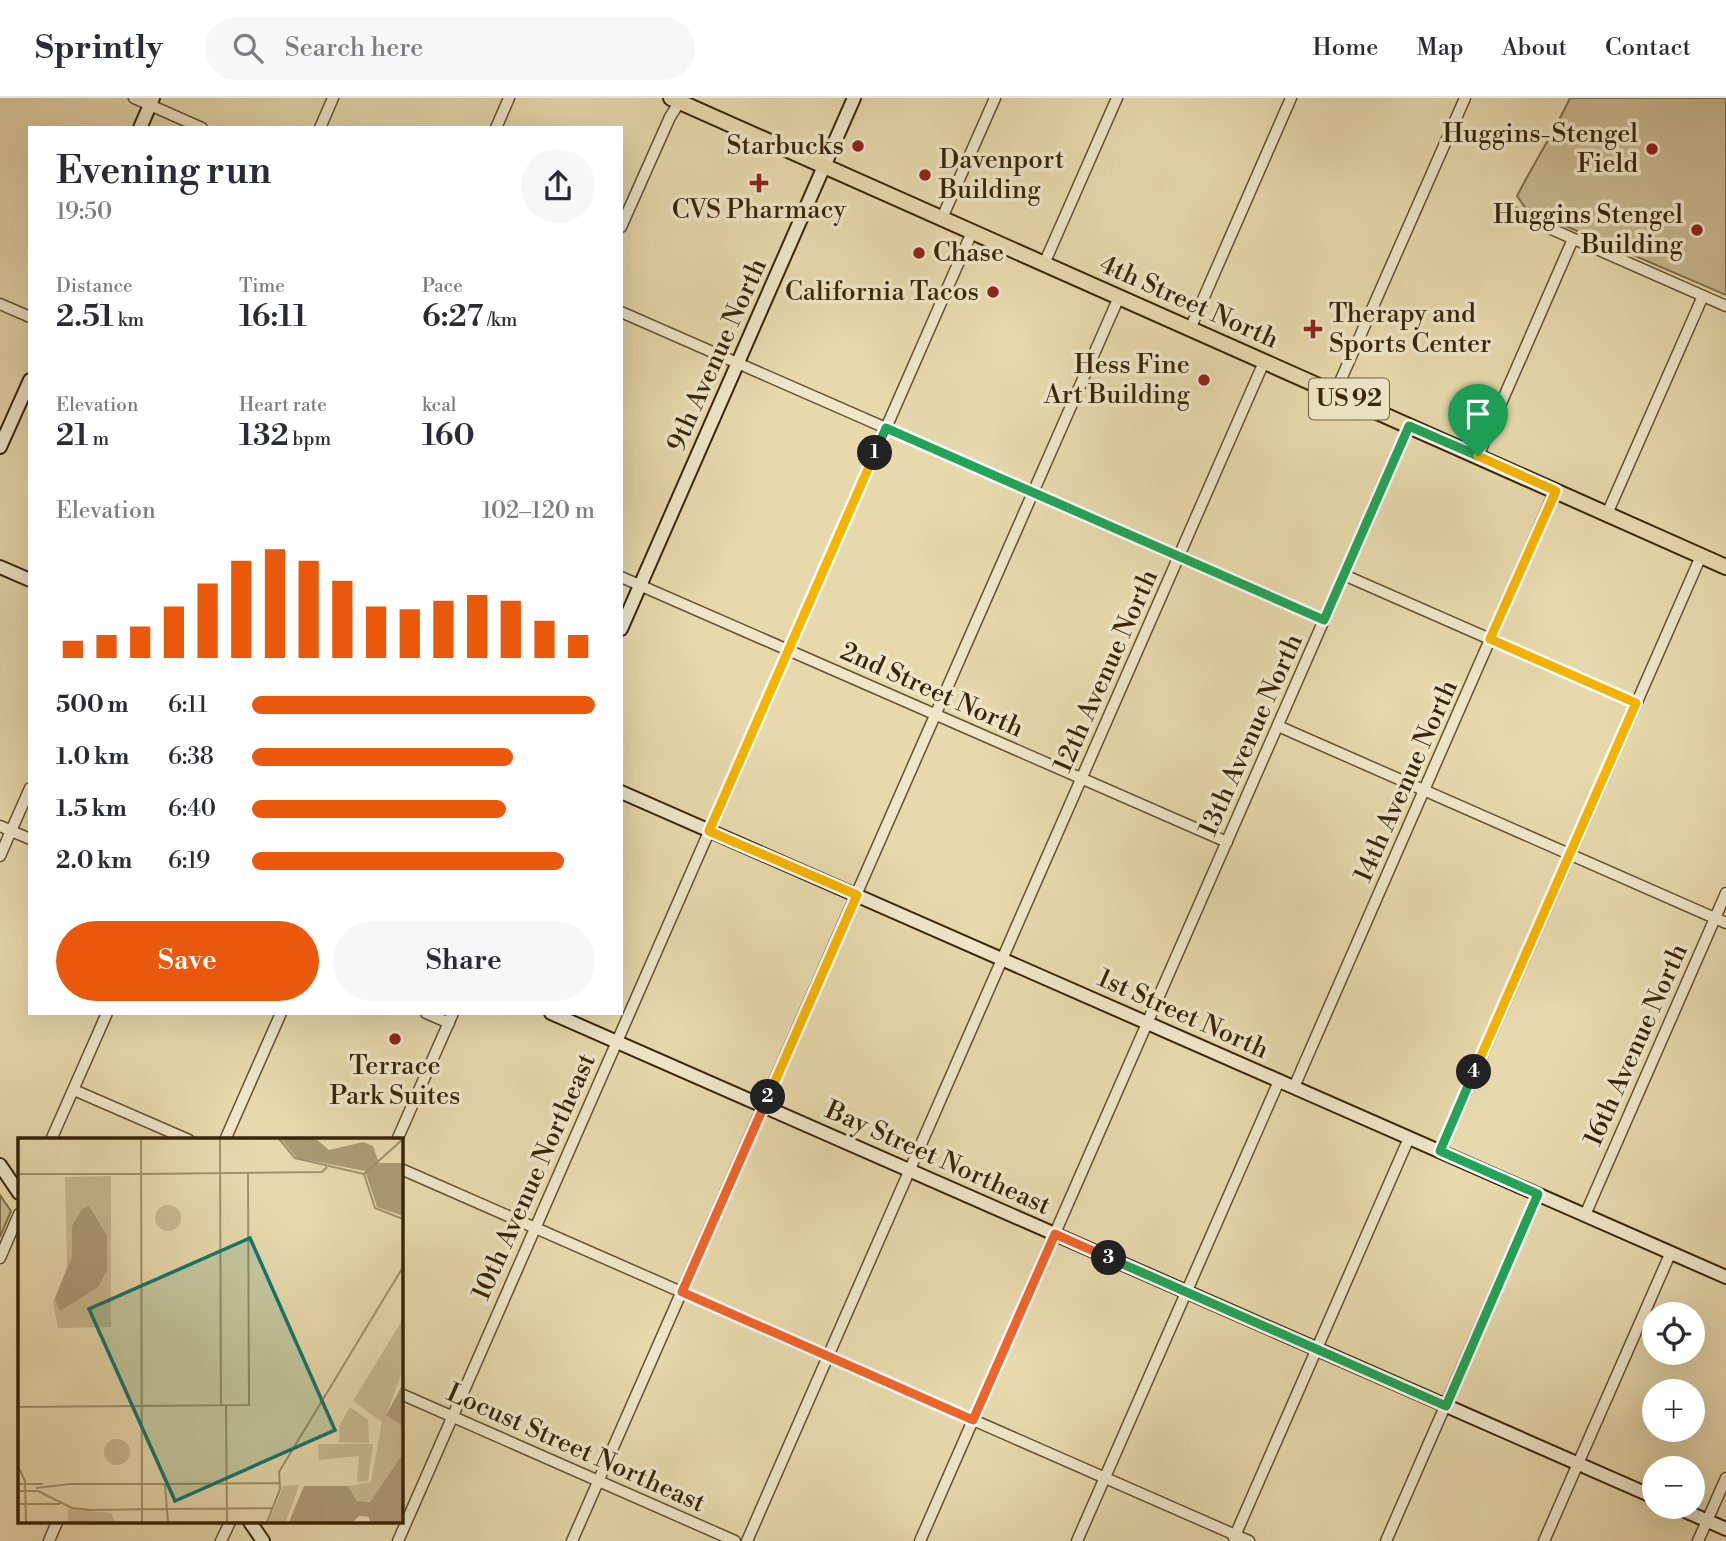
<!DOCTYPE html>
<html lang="en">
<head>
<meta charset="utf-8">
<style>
	body { margin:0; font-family:"Libre Bodoni",serif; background:#f7f7f7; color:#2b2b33; height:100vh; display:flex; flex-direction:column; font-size:26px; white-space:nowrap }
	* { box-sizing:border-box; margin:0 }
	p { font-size:23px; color:#7c7c81 }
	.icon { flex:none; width:38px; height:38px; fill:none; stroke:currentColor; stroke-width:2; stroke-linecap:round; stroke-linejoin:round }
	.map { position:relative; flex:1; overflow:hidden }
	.drawer { position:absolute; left:28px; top:28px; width:595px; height:889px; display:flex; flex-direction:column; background:#fff; border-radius:0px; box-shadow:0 7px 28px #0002 }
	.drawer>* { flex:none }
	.buttons { position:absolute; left:1642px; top:1204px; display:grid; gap:14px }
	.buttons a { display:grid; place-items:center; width:63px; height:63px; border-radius:50%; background:#fff; box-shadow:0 7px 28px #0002; font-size:35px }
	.pin { position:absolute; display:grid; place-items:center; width:60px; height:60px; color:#fff; margin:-72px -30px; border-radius:50% 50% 50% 0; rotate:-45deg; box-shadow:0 0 7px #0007 }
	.pin .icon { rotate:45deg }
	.km { position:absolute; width:35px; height:35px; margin:-18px; border-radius:50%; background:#222; color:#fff; font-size:19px; line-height:35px; text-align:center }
	.round { display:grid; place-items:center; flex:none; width:74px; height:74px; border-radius:37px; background:#f7f7f7 }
	.overview { display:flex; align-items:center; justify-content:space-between; height:119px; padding:0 28px }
	h1 { font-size:38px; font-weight:600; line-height:52px }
	.figures { display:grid; grid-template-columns:repeat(3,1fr); gap:10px; height:119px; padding:7px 28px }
	.figures div { display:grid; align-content:center }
	.figures b { font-size:30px; font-weight:600 }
	.figures small { font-size:19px; font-weight:400 }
	.figures p { font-size:19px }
	.chart { height:196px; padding:14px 28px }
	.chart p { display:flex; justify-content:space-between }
	.chart svg { width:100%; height:126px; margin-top:7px; stroke:#ea580c; stroke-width:6 }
	.action { display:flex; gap:14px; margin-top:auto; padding:14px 28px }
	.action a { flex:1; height:80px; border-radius:42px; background:#ea580c; color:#fff; font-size:28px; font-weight:600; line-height:80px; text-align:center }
	.action a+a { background:#f7f7f7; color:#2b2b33 }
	ul { padding:0 28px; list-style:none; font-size:23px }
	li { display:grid; grid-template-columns:112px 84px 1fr; align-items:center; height:52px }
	li i { height:18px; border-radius:9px; background:#ea580c }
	header { display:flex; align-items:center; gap:42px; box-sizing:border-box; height:98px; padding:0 35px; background:#fff; border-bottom:2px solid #e1e1e2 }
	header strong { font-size:33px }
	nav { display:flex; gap:38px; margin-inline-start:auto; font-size:24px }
	.search { width:490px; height:63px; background:#f7f7f7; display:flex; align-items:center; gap:18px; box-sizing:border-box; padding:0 24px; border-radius:38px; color:#7c7c81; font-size:26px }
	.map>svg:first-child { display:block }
	.green { fill:#c9ba90; stroke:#816f4c; stroke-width:2 }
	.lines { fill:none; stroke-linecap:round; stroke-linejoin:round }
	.street-casing { stroke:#645132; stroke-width:13 }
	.secondary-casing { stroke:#392409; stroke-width:16 }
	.primary-casing { stroke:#392409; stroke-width:18 }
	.street { stroke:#efe6c9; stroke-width:10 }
	.secondary { stroke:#efe6c9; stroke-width:12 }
	.primary { stroke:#e7d9ac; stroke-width:14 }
	.split-1-casing { stroke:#fff; stroke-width:14 }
	.split-2-casing { stroke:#fff; stroke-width:14 }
	.split-3-casing { stroke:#fff; stroke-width:14 }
	.split-4-casing { stroke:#fff; stroke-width:14 }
	.split-5-casing { stroke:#fff; stroke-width:14 }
	.split-1 { stroke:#22a559; stroke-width:9 }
	.split-2 { stroke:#f5b400; stroke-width:9 }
	.split-3 { stroke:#f0652b; stroke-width:9 }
	.split-4 { stroke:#22a559; stroke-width:9 }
	.split-5 { stroke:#f5b400; stroke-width:9 }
	.poi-dot { fill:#8f2418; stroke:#efe6c9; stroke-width:2.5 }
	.labels { text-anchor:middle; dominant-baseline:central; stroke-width:7; stroke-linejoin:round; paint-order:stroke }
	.shield { fill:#efe6c9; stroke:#705e43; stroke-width:2 }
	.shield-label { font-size:24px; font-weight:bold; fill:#392409 }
	.poi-label { font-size:26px; fill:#392409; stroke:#efe6c9; text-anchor:end }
	.street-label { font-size:26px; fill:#392409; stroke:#efe6c9 }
	.inset-road { fill:none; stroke:#a1916b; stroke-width:2 }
	.view { fill:#0f766e; fill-opacity:0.15; stroke:#0f766e; stroke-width:3.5 }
	.inset-edge { fill:none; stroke:#392409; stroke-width:3.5 }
</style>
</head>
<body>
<header>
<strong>Sprintly</strong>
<div class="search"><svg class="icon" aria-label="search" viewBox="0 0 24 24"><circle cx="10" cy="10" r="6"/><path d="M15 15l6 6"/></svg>Search here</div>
<nav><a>Home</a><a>Map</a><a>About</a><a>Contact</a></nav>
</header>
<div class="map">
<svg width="1726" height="1443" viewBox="0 0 1726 1443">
	<rect width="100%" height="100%" fill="#e7d9ac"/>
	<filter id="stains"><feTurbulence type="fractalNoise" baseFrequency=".00286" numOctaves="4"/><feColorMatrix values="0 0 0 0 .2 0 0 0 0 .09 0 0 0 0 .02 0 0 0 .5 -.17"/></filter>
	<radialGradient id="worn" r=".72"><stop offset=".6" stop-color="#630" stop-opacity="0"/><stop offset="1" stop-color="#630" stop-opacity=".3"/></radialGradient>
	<g class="green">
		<path d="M1570,0H1726V197L1526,111L1517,98C1534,65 1554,34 1570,0Z"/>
		<polygon points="0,1097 11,1113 0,1139"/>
	</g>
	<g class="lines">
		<g class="street-casing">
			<g id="street">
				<polyline points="134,0 202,30"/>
				<polyline points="320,30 333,0"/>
				<polyline points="496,30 509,0"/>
				<polyline points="1506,111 1726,208"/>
				<polyline points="942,120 995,0"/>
				<polyline points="621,129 670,19 682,0"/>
				<polyline points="1044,166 1117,0"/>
				<polyline points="0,206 30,219"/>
				<polyline points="621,214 1324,522"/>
				<polyline points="1190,231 1291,0"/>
				<polyline points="1335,295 1465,0"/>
				<polyline points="1478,358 1573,141"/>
				<polyline points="1607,416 1703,198"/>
				<polyline points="1344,477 1636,605"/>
				<polyline points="621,479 1227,744"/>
				<polyline points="1278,628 1726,825"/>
				<polyline points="0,728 30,741"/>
				<polyline points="0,758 30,690"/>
				<polyline points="426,915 449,925"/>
				<polyline points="1294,989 1555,393"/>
				<polyline points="74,992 189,1042"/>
				<polyline points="51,1042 107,915"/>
				<polyline points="225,1042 281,915"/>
				<polyline points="397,1042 453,915"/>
				<polyline points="1440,1053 1701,458"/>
				<polyline points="401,1071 1249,1443"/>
				<polyline points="1585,1117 1726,795"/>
				<polyline points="0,1160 19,1116"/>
				<polyline points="401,1296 735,1443"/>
				<polyline points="1234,1440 1409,1040"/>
				<polyline points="49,1443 57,1424"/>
				<polyline points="221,1443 230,1424"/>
				<polyline points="398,1443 972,134"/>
				<polyline points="572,1443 1119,199"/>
				<polyline points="747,1443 1264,264"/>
				<polyline points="920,1443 1409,328"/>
				<polyline points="1077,1443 1279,983"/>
				<polyline points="1386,1443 1538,1096"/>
				<polyline points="1544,1443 1671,1154"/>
				<polyline points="1698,1443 1726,1380"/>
			</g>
		</g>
		<g class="secondary-casing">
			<g id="secondary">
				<polyline points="140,30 153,0"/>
				<polyline points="0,349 30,282"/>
				<polyline points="0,469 30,482"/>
				<polyline points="621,531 854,0"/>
				<polyline points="621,694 1726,1179"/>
				<polyline points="551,915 1654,1399"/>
				<polyline points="0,1067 19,1095"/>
				<polyline points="1676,1409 1726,1431"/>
				<polyline points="250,1424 263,1443"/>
			</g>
		</g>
		<g class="primary-casing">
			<polyline id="primary" points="671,0 1726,469"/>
		</g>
		<use href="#street" class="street"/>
		<use href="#secondary" class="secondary"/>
		<use href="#primary" class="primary"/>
	</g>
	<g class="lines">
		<g class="split-1-casing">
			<polyline id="split-1" points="875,355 886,330 1324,522 1409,328 1478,358"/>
		</g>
		<g class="split-2-casing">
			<polyline id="split-2" points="768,999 857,797 709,733 875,355"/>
		</g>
		<g class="split-3-casing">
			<polyline id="split-3" points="768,999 682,1194 973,1322 1055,1136 1109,1160"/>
		</g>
		<g class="split-4-casing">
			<polyline id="split-4" points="1109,1160 1446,1308 1538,1096 1440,1053 1474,974"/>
		</g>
		<g class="split-5-casing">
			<polyline id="split-5" points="1474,974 1636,605 1490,541 1556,393 1478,358"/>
		</g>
		<use href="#split-1" class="split-1"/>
		<use href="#split-2" class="split-2"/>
		<use href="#split-3" class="split-3"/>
		<use href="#split-4" class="split-4"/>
		<use href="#split-5" class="split-5"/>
	</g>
	<g class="poi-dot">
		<circle cx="858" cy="48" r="7"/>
		<circle cx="1652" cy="51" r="7"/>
		<circle cx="925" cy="77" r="7"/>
		<path d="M755.5 74.5h7v7h7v7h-7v7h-7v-7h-7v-7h7z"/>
		<circle cx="1697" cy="132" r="7"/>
		<circle cx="919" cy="155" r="7"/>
		<circle cx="993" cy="194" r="7"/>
		<path d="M1309.5 220.5h7v7h7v7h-7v7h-7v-7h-7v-7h7z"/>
		<circle cx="1204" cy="282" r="7"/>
		<circle cx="395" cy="941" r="7"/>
	</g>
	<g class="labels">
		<rect class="shield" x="1309" y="280.5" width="80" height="41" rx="5"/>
		<g class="shield-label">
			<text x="1349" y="301">US 92</text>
		</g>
		<g class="poi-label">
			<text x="1638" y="36">Huggins-Stengel<tspan x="1638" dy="30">Field</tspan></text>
			<text x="844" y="48">Starbucks</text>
			<text x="939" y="62" text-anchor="start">Davenport<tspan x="939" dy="30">Building</tspan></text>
			<text x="759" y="112" text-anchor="middle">CVS Pharmacy</text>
			<text x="1683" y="117">Huggins Stengel<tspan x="1683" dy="30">Building</tspan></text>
			<text x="933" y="155" text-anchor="start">Chase</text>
			<text x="979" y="194">California Tacos</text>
			<text x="1329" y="216" text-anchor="start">Therapy and<tspan x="1329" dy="30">Sports Center</tspan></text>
			<text x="1190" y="267">Hess Fine<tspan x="1190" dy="30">Art Building</tspan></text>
			<text x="395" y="968" text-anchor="middle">Terrace<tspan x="395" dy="30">Park Suites</tspan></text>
		</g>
		<g class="street-label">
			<text transform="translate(1189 204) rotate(24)">4th Street North</text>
			<text transform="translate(717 257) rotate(-66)">9th Avenue North</text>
			<text transform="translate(1106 573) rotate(-66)">12th Avenue North</text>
			<text transform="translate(932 592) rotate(24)">2nd Street North</text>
			<text transform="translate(1251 637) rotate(-66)">13th Avenue North</text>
			<text transform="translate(1406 683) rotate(-66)">14th Avenue North</text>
			<text transform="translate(1183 916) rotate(24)">1st Street North</text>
			<text transform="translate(1636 947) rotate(-66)">16th Avenue North</text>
			<text transform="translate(938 1060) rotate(24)">Bay Street Northeast</text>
			<text transform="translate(534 1079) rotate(-66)">10th Avenue Northeast</text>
			<text transform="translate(576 1350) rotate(24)">Locust Street Northeast</text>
		</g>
	</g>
	<g transform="translate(18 1040)">
		<rect width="385" height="385" fill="#e7d9ac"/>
		<path d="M93,38V189L40,190L35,164L49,129L47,39ZM137 80a13 13 0 1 1 26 0a13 13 0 1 1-26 0ZM385,181V232L368,277L383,287L384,319L353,363L340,364L330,348L353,344L364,284L335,263ZM332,269L350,282L351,305L321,304V288ZM86 314a13 13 0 1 1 26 0a13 13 0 1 1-26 0ZM300,306H355L350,343L339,344L341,318L301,322ZM281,347L268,384H251L265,348ZM50,371L93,375L97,384H50Z" fill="#c9ba90"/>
		<path d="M263,1H298L311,12L345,4L355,8L361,25H385V78L359,69L347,33L279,20ZM71,68L89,98V132L80,149L42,173L37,161L54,119V88L64,71ZM385,246V301L383,287L368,277ZM385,316V384H352L351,379L341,378L335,384H271L286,348H330L339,363L352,364Z" fill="#ac9b75"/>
		<path class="inset-road" d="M123,1L124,384M202,1L203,268M261,1L277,20L346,36L357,70L385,81M0,36H123M123,36L304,34L309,29M346,36L385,1M208,268L209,384M0,269L231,267L230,35M0,328L7,343L8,384M0,346H25M49,346H147L150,384M147,346L262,345M18,350L52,346M0,353H20L54,370L72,372M0,366H42M150,371L255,370M68,372L150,371M249,384L262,351L261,334L385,129"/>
		<path class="view" d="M232,100L317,292L157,363L71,171Z"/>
		<rect width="385" height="385" class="inset-edge"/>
	</g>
	<rect width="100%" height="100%" filter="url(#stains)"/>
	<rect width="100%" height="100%" fill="url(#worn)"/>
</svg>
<div class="buttons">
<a><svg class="icon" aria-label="locate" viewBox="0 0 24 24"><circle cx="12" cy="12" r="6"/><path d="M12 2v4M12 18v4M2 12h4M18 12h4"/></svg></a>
<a>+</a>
<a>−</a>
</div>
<div class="pin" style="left:1478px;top:358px;background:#1e9e55"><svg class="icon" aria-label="arrive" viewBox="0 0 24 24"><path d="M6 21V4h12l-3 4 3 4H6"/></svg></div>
<b class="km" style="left:875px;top:355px">1</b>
<b class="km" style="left:768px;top:999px">2</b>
<b class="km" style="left:1109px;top:1160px">3</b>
<b class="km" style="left:1474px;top:974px">4</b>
<section class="drawer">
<div class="overview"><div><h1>Evening run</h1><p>19:50</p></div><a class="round"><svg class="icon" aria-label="share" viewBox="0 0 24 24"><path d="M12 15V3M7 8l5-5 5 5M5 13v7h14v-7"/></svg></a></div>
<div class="figures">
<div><p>Distance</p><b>2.51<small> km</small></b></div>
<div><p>Time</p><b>16:11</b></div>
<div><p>Pace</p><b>6:27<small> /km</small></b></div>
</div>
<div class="figures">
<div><p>Elevation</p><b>21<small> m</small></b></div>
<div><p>Heart rate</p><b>132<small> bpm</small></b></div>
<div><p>kcal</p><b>160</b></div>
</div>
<div class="chart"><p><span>Elevation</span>102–120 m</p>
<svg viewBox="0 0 160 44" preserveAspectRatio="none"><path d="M5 44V38M15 44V36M25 44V33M35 44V26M45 44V18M55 44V10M65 44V6M75 44V10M85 44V17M95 44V26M105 44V27M115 44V24M125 44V22M135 44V24M145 44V31M155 44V36"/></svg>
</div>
<ul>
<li><b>500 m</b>6:11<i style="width:100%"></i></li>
<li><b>1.0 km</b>6:38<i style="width:76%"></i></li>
<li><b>1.5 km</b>6:40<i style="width:74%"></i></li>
<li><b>2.0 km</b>6:19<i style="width:91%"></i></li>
</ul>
<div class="action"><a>Save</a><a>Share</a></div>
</section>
</div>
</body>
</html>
